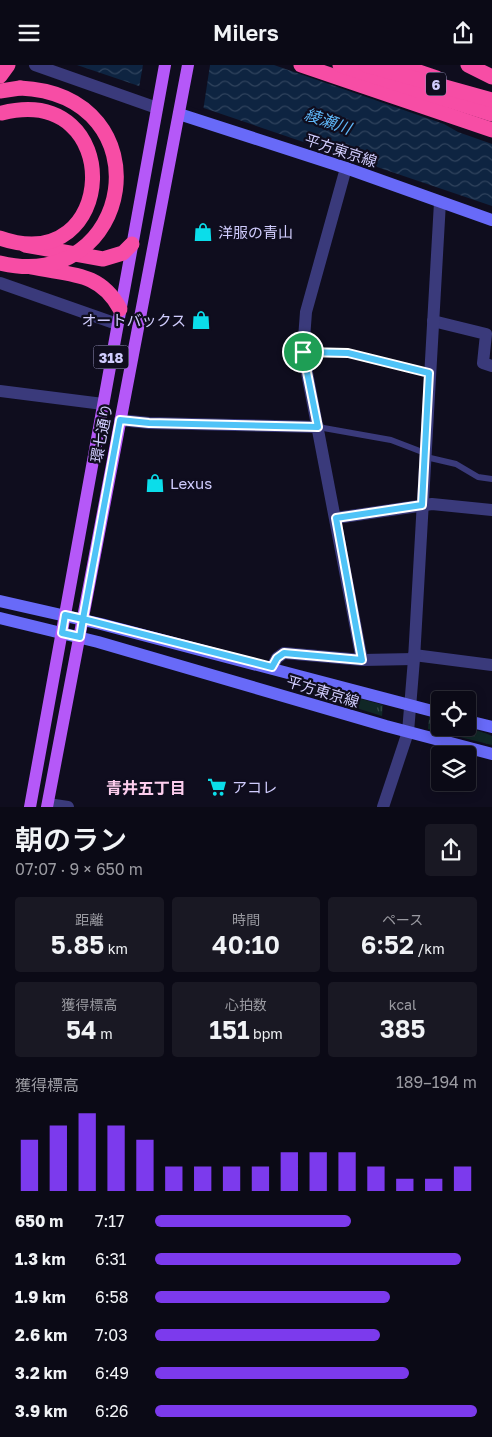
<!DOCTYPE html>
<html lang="ja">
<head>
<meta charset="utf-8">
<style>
	body { margin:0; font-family:"Golos Text","Noto Sans JP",sans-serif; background:#191823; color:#f1f3f6; height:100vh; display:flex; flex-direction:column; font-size:19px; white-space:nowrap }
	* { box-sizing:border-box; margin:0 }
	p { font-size:16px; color:#9a9aa1 }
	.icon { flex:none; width:28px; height:28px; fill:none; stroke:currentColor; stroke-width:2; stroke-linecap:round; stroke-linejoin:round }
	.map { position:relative; height:742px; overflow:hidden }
	.details { display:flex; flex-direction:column; background:#0b0a16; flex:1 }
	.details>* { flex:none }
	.buttons { position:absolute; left:431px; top:626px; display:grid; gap:10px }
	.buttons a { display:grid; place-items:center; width:45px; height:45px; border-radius:5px; background:#0b0a16; box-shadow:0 2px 12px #0003,0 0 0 1px #2b2b35; font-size:25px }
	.pin { position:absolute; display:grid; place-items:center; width:42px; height:42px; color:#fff; margin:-21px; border:2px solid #fff; border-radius:50%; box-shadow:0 1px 5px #0007 }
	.round { display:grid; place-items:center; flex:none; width:52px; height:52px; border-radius:5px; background:#191823 }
	.headline { display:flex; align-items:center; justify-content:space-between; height:85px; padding:0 15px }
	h1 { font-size:28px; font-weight:600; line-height:38px }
	.stats { display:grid; grid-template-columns:repeat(3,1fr); gap:8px; height:85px; padding:5px 15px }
	.stats div { display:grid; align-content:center; border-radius:5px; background:#191823; text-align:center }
	.stats b { font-size:25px; font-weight:600 }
	.stats small { font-size:14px; font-weight:400 }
	.stats p { font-size:14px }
	.chart { height:140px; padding:10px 15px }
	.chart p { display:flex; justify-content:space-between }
	.chart svg { width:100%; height:90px; margin-top:5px; stroke:#7c3aed; stroke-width:6 }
	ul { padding:0 15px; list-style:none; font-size:16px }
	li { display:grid; grid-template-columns:80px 60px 1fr; align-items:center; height:38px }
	li i { height:12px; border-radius:6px; background:#7c3aed }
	header { display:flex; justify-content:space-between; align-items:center; height:65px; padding:0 15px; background:#0b0a16; font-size:22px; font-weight:600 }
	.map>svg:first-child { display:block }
	.grass { fill:url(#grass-tufts) }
	.water { fill:url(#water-waves) }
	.pier { fill:#0f0d1e }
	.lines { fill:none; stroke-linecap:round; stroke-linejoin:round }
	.service { stroke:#3a3a7b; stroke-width:6 }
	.minor { stroke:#3a3a7b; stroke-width:12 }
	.tertiary { stroke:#3a3a7b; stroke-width:12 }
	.secondary { stroke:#686af8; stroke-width:12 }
	.primary { stroke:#b558f8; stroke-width:12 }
	.motorway { stroke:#f74da5; stroke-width:15 }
	.motorway-bridge { stroke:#f74da5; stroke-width:15 }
	.route-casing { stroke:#fff; stroke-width:10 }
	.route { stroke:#4fc3f7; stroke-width:6 }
	.labels { text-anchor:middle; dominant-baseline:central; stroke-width:4.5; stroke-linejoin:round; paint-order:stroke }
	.shield { fill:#0f0d1e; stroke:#9693ba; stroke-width:1 }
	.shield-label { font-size:14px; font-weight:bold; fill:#d0ccfd }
	.street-label { font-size:15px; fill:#d0ccfd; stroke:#0f0d1e }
	.poi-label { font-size:15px; fill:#d0ccfd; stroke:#0f0d1e; text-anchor:start }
	.water-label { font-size:16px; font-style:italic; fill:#5fb7f8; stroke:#0f0d1e }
	.neighbourhood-label { font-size:16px; font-weight:bold; fill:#fdceee; stroke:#0f0d1e }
</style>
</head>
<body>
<header><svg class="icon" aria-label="menu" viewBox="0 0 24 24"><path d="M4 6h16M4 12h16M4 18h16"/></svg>Milers<svg class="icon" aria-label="share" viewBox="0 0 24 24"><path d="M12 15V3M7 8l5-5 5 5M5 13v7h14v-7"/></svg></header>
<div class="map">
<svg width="492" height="742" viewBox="0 0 492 742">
	<defs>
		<pattern id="grass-tufts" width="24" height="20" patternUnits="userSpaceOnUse" patternTransform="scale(1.25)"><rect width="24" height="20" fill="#102726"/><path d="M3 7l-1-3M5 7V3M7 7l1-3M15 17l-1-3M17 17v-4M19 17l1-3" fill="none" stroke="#324546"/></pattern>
		<pattern id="water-waves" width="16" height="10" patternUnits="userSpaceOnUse" patternTransform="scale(1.25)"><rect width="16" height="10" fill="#0e2441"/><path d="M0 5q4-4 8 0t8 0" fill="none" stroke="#30435d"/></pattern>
	</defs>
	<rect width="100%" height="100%" fill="#0f0d1e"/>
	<g class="grass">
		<polygon points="285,613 383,640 382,651 331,635"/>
		<path d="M429,652L440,655V662C459,662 475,663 492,671V680L428,664Z"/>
	</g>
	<polygon class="water" points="77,0 274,0 444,59 458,67 492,79 492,141"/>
	<polygon class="pier" points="143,0 210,0 203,46 139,23"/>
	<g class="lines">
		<g class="service">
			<polyline points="303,287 348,289 429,307"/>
			<polyline points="318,362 391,375 425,388"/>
			<polyline points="426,392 456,399 478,412 492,414"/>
		</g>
		<g class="minor">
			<polyline points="35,0 157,43"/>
			<polyline points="346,103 306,247 303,287 362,595"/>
			<polyline points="0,218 117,259"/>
			<polyline points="433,256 486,269 483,298 492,301"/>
			<polyline points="120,355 149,358 318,362"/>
			<polyline points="336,453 432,439 492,445"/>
			<polyline points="414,590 492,600"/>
			<polyline points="272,602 277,593 284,588 362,595 414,594"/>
			<polyline points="48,739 68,742"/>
		</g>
		<g class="tertiary">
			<polyline points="0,326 103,339"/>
			<polyline points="383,742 408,667 414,594 440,137"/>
		</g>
		<g class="secondary">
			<polyline points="179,49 346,103 492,155"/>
			<polyline points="0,536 101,559 440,648"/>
			<polyline points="0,553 98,577 386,661 492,689"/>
			<polyline points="468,656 492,662"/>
		</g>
		<g class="primary">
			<polyline points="30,742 165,0"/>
			<polyline points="47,742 188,0"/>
		</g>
		<g class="motorway">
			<polyline points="301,0 492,65"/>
			<polyline points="340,0 492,49"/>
			<polyline points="398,0 437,13"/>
			<polyline points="468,0 492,12"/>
			<polyline points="0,11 8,0"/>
			<polyline points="0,26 20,23"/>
			<polyline points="25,180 103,194 123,188 132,179"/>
			<path d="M31,202C69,210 100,206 120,244"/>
		</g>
		<g class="motorway-bridge">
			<polyline points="366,0 492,35"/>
			<path d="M0,173C119,215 127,17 2,48"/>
			<path d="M0,198C134,230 167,30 20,23"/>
		</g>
	</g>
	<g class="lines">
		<g class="route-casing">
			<polyline id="route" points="303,287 318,362 149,358 120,355 83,554 65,550 62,568 80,572 83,554 272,602 277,593 284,588 362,595 336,453 422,440 429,308 348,288 303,287"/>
		</g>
		<use href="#route" class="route"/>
	</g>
	<defs>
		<g id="shop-bare" transform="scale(1.5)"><path d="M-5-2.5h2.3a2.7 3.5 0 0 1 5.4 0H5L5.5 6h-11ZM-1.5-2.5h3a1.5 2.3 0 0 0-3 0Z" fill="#0bddea" stroke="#0f0d1e" stroke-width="2.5" paint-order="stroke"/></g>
		<g id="supermarket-bare" transform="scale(1.5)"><path d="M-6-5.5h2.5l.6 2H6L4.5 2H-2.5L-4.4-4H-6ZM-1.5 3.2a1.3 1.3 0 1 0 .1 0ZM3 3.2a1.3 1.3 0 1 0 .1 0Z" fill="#0bddea" stroke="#0f0d1e" stroke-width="2.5" paint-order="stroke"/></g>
	</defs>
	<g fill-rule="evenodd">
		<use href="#shop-bare" x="203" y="167"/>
		<use href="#shop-bare" x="201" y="255"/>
		<use href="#shop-bare" x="155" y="418"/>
		<use href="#supermarket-bare" x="217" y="722"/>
	</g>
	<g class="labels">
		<g class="shield">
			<rect x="426" y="7.5" width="20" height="23" rx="4"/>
			<rect x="93.5" y="280.5" width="35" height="23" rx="4"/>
		</g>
		<g class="shield-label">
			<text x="436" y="19">6</text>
			<text x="111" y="292">318</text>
		</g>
		<g class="street-label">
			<text transform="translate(341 85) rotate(18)">平方東京線</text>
			<text transform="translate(101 368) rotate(-79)">環七通り</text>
			<text transform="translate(323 626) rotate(17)">平方東京線</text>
		</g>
		<g class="poi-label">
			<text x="218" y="167">洋服の青山</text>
			<text x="186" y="255" text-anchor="end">オートバックス</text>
			<text x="170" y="418">Lexus</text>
			<text x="232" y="722">アコレ</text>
		</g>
		<g class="water-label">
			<text transform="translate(328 56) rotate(19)">綾瀬川</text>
		</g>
		<g class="neighbourhood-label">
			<text x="146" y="723">青井五丁目</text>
		</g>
	</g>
</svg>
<div class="buttons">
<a><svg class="icon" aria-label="locate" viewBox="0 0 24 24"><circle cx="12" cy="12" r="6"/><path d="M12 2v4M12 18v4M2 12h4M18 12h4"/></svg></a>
<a><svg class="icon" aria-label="layers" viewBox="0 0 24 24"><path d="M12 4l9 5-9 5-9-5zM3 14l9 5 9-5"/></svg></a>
</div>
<div class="pin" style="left:303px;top:287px;background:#1e9e55"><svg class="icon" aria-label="arrive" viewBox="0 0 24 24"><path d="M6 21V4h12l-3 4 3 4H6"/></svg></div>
</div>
<section class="details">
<div class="headline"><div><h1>朝のラン</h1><p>07:07 · 9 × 650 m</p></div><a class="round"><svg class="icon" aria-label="share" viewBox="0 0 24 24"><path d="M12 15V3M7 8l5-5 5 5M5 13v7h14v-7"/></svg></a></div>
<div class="stats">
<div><p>距離</p><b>5.85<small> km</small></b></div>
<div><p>時間</p><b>40:10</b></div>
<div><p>ペース</p><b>6:52<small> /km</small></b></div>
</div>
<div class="stats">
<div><p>獲得標高</p><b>54<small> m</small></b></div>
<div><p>心拍数</p><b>151<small> bpm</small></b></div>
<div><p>kcal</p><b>385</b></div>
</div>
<div class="chart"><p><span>獲得標高</span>189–194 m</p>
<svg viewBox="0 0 160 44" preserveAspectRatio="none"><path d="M5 44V19M15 44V12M25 44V6M35 44V12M45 44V19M55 44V32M65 44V32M75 44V32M85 44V32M95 44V25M105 44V25M115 44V25M125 44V32M135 44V38M145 44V38M155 44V32"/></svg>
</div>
<ul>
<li><b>650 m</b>7:17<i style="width:61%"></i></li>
<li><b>1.3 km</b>6:31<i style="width:95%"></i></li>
<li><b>1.9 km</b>6:58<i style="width:73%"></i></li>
<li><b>2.6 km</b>7:03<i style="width:70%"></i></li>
<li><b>3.2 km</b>6:49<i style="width:79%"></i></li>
<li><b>3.9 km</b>6:26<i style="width:100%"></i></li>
</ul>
</section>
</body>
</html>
